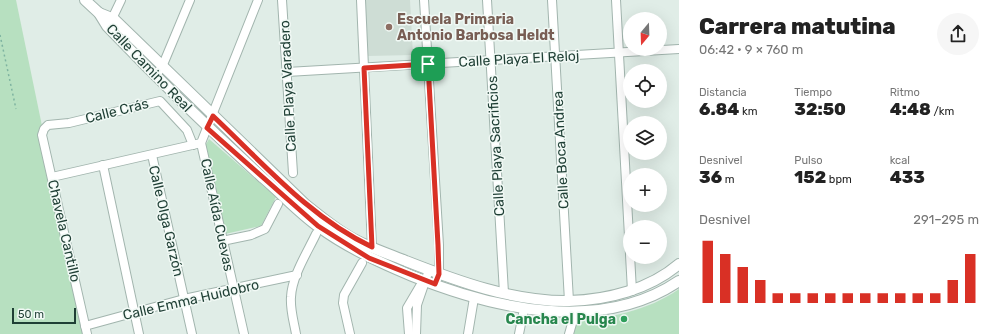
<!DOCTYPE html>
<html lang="es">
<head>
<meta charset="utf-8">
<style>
	body { margin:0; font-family:Rubik,sans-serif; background:#f6f6f6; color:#222; height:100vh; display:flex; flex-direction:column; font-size:15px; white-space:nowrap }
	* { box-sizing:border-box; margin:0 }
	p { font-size:13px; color:#767676 }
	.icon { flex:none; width:22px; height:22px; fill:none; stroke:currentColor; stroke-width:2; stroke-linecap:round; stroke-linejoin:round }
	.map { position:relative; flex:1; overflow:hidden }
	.details { display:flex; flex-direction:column; background:#fff; width:320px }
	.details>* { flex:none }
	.needle { width:26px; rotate:199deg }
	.fabs { position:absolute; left:623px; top:12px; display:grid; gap:8px }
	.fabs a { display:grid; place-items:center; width:44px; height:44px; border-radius:50%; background:#fff; box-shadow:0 4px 16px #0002; font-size:20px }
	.scale { position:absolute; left:12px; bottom:10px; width:64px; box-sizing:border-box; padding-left:4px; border:2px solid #1f3f35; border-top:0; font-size:11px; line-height:14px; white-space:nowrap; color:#1f3f35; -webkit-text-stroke:3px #f1f9f5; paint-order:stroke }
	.pin { position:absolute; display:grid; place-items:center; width:34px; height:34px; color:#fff; margin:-17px; border-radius:8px; box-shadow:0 2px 6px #0006 }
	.round { display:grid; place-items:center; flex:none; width:42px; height:42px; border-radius:21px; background:#f6f6f6 }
	.head { display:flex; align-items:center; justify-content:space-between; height:68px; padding:0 20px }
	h1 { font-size:22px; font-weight:800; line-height:30px }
	.figures { display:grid; grid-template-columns:repeat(3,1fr); gap:6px; height:68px; padding:4px 20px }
	.figures div { display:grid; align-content:center }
	.figures b { font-size:17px; font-weight:800 }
	.figures small { font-size:11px; font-weight:400 }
	.figures p { font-size:11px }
	.chart { height:112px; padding:8px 20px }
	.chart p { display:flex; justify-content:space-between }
	.chart svg { width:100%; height:72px; margin-top:4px; stroke:#d93025; stroke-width:6 }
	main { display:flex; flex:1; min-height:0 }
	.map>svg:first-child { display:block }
	.built { fill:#ceddd5 }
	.green { fill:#b7e0c0 }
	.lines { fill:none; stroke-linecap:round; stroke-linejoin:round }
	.minor-casing { stroke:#a2b5ae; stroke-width:10 }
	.tertiary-casing { stroke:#a2b5ae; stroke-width:12 }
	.path { stroke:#7eb3a0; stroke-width:1.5; stroke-dasharray:2 3; stroke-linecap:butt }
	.minor { stroke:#fff; stroke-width:8 }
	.tertiary { stroke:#fff; stroke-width:10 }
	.route-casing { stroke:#fff; stroke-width:8 }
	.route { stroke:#d93025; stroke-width:5 }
	.education-dot { fill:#8d6e63; stroke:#f1f9f5; stroke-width:1.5 }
	.leisure-dot { fill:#2e9e5b; stroke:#f1f9f5; stroke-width:1.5 }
	.labels { text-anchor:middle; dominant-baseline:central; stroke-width:3; stroke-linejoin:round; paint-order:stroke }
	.education-label { font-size:14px; font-weight:bold; fill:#785e54; stroke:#f1f9f5; text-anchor:start }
	.street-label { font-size:14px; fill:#1f3f35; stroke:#f1f9f5 }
	.leisure-label { font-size:14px; font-weight:bold; fill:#27864d; stroke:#f1f9f5; text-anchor:end }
</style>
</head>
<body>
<main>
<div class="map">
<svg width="679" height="334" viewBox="0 0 679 334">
	<rect width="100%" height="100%" fill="#e0ede7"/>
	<polygon class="built" points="364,0 410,0 413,55 368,56"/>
	<g class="green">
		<polygon points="0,0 16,0 85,334 0,334"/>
		<polygon points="209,139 276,197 261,226 225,234 205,146"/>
		<path d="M679,289V334H572V322C608,318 648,311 679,289Z"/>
	</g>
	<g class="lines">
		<g class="minor-casing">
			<g id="minor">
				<polyline points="282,0 293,173"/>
				<polyline points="361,0 372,247"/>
				<polyline points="424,0 439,245 439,274 435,284"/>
				<polyline points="487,0 504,293"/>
				<polyline points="552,0 569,301"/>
				<polyline points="616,0 632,291"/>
				<polyline points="110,23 121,0"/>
				<polyline points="287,72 679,49"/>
				<polyline points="155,76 162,67 190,0"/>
				<polyline points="201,143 244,334"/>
				<polyline points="152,155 192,334"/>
				<polyline points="103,165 139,334"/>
				<polyline points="52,177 201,143 258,0"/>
				<polyline points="222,241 251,235 265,229 278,204"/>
				<polyline points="85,326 184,299 297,275"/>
				<polyline points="87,334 42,135 44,129 48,125 69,123 160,101 187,130 193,145"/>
				<path d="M296,334C294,322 290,310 291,297C292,276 307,253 316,234"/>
				<polyline points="350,334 343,303 344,295 362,263"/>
				<polyline points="409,334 407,308 420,286"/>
				<polyline points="416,334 417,305 429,270"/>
				<polyline points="468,334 474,298"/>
				<polyline points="519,334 524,309"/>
				<polyline points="569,334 575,313"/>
			</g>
		</g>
		<g class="tertiary-casing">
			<g id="tertiary">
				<path d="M85,0L99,13L107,26C158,79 209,129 263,178C282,194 299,213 319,227C348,248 379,262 412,276C494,309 601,334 679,281"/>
				<path d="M99,13L114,19L306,205C320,216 334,228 350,237C367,247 387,253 406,261C457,281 514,302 569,301C608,300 650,289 679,264"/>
			</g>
		</g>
		<polyline class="path" points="0,35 16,109"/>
		<use href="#minor" class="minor"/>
		<use href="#tertiary" class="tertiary"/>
	</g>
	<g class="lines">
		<g class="route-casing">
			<path id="route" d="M428,64L438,245L439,274L435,284L369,258L318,226L207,128L213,116C263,163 309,217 372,247L364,68Z"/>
		</g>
		<use href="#route" class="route"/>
	</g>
	<circle class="education-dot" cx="389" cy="27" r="4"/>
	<circle class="leisure-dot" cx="624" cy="319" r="4"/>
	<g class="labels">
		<g class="education-label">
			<text x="397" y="19">Escuela Primaria<tspan x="397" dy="16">Antonio Barbosa Heldt</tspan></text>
		</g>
		<g class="street-label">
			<text transform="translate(519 59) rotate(-3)">Calle Playa El Reloj</text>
			<text transform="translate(149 68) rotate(46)">Calle Camino Real</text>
			<text transform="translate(288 86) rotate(-93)">Calle Playa Varadero</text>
			<text transform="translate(117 111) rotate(-14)">Calle Crás</text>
			<text transform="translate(496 146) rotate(-93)">Calle Playa Sacrificios</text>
			<text transform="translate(561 150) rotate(-93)">Calle Boca Andrea</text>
			<text transform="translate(217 215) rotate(78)">Calle Aída Cuevas</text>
			<text transform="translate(166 221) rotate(77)">Calle Olga Garzón</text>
			<text transform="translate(64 231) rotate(77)">Chavela Cantillo</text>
			<text transform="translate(191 300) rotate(-13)">Calle Emma Huidobro</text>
		</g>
		<g class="leisure-label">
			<text x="616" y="319">Cancha el Pulga</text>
		</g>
	</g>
</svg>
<div class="fabs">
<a><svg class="needle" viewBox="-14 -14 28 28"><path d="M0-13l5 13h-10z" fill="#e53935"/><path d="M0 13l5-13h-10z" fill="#767676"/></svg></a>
<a><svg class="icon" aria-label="locate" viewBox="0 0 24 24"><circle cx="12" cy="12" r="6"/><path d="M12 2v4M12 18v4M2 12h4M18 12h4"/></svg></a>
<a><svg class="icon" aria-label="layers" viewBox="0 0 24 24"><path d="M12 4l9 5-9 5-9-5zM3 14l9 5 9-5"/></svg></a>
<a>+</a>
<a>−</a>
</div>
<div class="scale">50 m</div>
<div class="pin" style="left:428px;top:64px;background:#1e9e55"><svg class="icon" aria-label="arrive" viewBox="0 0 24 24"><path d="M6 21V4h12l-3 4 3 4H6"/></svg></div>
</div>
<section class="details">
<div class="head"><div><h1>Carrera matutina</h1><p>06:42 · 9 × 760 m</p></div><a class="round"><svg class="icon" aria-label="share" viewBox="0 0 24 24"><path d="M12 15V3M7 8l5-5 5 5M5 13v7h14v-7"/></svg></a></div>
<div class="figures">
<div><p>Distancia</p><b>6.84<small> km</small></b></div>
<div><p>Tiempo</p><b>32:50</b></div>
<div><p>Ritmo</p><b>4:48<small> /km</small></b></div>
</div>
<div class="figures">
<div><p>Desnivel</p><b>36<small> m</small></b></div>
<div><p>Pulso</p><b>152<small> bpm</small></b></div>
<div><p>kcal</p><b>433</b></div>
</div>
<div class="chart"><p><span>Desnivel</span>291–295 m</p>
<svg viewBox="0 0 160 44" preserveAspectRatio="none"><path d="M5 44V6M15 44V14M25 44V22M35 44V30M45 44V38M55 44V38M65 44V38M75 44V38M85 44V38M95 44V38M105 44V38M115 44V38M125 44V38M135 44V38M145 44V30M155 44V14"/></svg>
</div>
</section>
</main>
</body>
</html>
